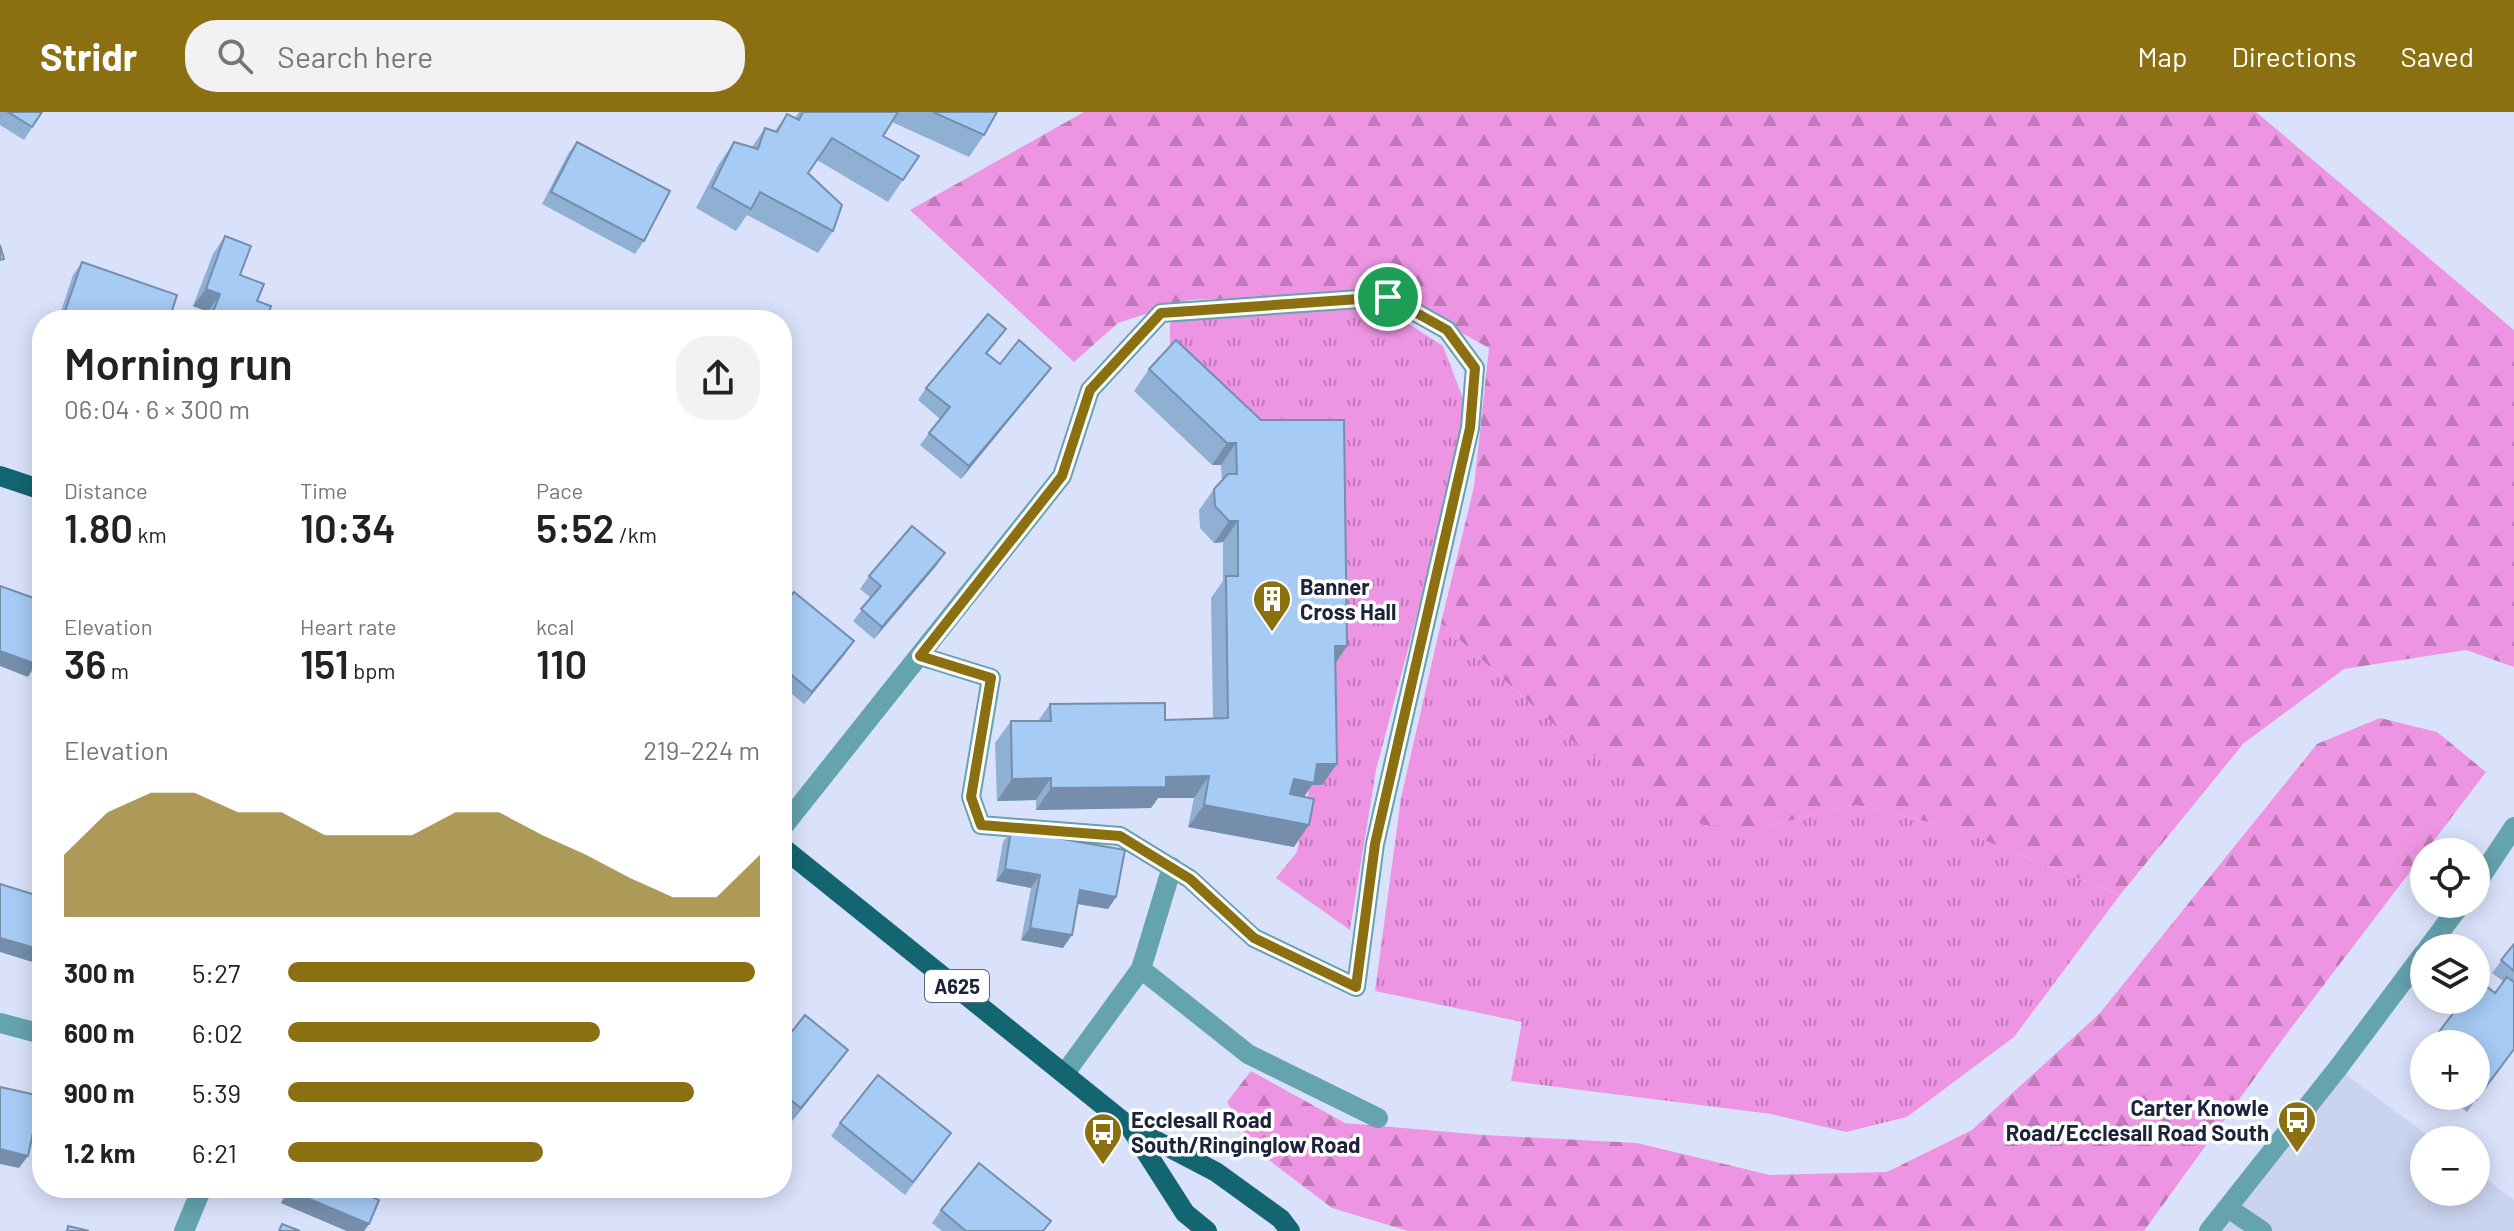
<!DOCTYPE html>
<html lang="en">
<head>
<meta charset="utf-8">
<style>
	body { margin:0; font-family:Barlow,sans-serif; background:#f2f2f2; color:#222; height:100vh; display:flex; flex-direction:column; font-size:30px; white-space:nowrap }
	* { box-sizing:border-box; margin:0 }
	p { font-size:26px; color:#767676 }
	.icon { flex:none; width:44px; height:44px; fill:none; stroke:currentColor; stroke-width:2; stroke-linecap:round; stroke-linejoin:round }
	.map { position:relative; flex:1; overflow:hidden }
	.details { position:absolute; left:32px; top:198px; width:760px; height:888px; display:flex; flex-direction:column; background:#fff; border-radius:32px; box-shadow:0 4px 20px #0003 }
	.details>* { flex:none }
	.buttons { position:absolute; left:2410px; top:726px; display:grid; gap:16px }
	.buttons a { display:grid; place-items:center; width:80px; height:80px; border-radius:50%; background:#fff; box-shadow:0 4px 20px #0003; font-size:40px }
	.pin { position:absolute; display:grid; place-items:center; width:68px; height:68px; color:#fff; margin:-34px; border:4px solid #fff; border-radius:50%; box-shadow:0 2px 8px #0007 }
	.round { display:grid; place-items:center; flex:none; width:84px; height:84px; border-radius:32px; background:#f2f2f2 }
	.headline { display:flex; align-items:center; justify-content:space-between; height:136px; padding:0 32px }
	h1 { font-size:44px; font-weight:600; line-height:60px }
	.stats { display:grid; grid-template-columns:repeat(3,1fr); gap:12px; height:136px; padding:8px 32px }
	.stats div { display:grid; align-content:center }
	.stats b { font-size:40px; font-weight:600 }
	.stats small { font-size:22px; font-weight:400 }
	.stats p { font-size:22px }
	.chart { height:224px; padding:16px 32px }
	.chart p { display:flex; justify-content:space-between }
	.chart svg { width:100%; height:144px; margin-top:8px; fill:#8b7012; opacity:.7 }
	ul { padding:0 32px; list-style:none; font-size:26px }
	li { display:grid; grid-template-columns:128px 96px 1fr; align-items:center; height:60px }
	li i { height:20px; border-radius:10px; background:#8b7012 }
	header { display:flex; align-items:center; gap:48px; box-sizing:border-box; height:112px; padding:0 40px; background:#8b7012; color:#fff }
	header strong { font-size:38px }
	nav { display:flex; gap:44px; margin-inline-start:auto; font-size:28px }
	.search { width:560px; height:72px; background:#f2f2f2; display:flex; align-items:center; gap:20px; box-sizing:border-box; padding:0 28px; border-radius:32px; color:#767676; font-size:30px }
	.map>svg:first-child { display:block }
	.built { fill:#cbd4ef }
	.grass { fill:url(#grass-tufts) }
	.forest { fill:url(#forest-firs) }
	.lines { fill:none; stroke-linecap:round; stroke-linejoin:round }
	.minor { stroke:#65a3af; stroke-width:20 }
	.major { stroke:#136572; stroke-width:20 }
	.wall { fill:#8fafd3 }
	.shaded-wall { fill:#748eac }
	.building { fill:#a6cbf5; stroke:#748eac; stroke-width:2 }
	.route-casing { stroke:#fff; stroke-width:16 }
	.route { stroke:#8b7012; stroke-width:10 }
	.labels { text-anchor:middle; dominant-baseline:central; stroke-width:7; stroke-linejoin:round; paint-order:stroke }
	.shield { fill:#fff; stroke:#606575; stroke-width:2 }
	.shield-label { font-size:20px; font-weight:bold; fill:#1c233a }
	.poi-label { font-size:22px; font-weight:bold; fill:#1c233a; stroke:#fff; text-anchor:start }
</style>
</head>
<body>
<header>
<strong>Stridr</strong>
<div class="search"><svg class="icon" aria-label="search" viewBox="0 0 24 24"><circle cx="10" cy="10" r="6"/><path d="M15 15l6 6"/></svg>Search here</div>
<nav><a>Map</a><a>Directions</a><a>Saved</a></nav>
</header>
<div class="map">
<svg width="2514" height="1119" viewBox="0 0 2514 1119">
	<defs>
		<pattern id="grass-tufts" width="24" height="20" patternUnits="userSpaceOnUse" patternTransform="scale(2)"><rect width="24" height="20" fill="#ed95e3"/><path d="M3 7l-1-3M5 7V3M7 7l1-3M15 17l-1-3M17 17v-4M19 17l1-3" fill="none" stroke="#bf79b9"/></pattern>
		<pattern id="forest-firs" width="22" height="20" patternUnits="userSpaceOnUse" patternTransform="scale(2)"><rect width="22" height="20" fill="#ed95e3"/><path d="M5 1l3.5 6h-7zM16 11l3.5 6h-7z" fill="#bf79b9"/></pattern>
	</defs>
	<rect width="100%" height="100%" fill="#dae2fb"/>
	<polygon class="built" points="2338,956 2434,1028 2424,1028 2424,1080 2476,1080 2476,1059 2514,1088 2514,1119 2209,1119"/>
	<g class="grass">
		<polygon points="1372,188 1443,234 1464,289 1455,359 1376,658 1350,818 1276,766 1297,740 1310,673 1246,330 1170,258 1170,206"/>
		<polygon points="1441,511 1579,635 1763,715 1856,693 1954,716 2120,783 2014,925 1907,1005 1846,1020 1771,1002 1511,969 1522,910 1375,879 1401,686"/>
	</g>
	<g class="forest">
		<polygon points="1084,0 2256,0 2514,218 2514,555 2466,538 2344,557 2244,631 2120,783 1954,716 1856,693 1763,715 1703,713 1579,635 1441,511 1474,375 1489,236 1389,181 1189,188 1118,211 1074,250 910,98"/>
		<polygon points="2380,606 2437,620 2486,660 2285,924 2144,1119 1408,1119 1332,1096 1253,1036 1227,990 1251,959 1345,1011 1484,1023 1637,1031 1770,1063 1887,1060 1972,1018 2100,901 2317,632"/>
	</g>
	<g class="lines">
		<g class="minor">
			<polyline points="782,716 1062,364 1090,278 1161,201 1388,185 1447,218 1475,256 1470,316 1375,732 1356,875 1254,826 1190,767 1120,724 981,713 971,685 991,566 920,544"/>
			<polyline points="1172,755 1141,857 1248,942 1378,1006"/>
			<polyline points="2476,772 2514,715"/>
			<polyline points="2428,836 2461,792"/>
			<polyline points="0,911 42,922"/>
			<polyline points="1065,961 1141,857"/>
			<polyline points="2228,1096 2262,1119"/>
			<polyline points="184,1119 202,1076"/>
			<polyline points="2209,1119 2338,956 2424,841"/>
		</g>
		<g class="major">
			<polyline points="0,364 42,378"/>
			<polyline points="782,735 1130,1015 1216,1060 1281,1107 1290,1119"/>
			<polyline points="1130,1015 1185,1101 1207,1119"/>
		</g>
	</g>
	<g class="wall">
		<polygon points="0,0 42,0 24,28 0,13"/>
		<polygon points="799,0 997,0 984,23 969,45 892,10 883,24 919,44 888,90 817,48 808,61 833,119 818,141 747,103 736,119 696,96 719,52 734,30 752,35 765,16 775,19 787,2 795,6"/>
		<polygon points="577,30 644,129 635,142 542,92 568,42"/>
		<polygon points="225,124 240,163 257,189 266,208 205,208 208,200 193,194 213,142"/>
		<polygon points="82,150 169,208 58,208 73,163"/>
		<polygon points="1006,217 987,242 1000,252 1051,256 1042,268 961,367 920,333 940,307 918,288 926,276"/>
		<polygon points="1149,257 1261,308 1347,534 1336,551 1337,652 1322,673 1312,673 1304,685 1294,735 1188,715 1194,686 1158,686 1151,696 1036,698 1036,688 997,689 995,631 1011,609 1038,609 1050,592 1165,608 1213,607 1211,486 1223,469 1223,430 1214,431 1200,416 1199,398 1214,377 1222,369 1221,353 1212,353 1134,279"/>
		<polygon points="945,441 936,454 874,527 853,509 871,486 860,477 869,464"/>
		<polygon points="782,494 845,542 804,592 782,574"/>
		<polygon points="1011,718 1116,785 1108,797 1078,792 1063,836 1021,828 1031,776 996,769 1003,730"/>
		<polygon points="2514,832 2514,937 2467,1000 2446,984 2476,984 2495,881 2504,870 2492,861"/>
		<polygon points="782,932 839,950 792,1009 782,1000"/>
		<polygon points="2424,940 2424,967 2411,958"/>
		<polygon points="840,1011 951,1021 905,1083 831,1024"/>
		<polygon points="287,1076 367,1076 364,1082 369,1112 364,1119 347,1119 281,1091"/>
		<polygon points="941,1098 1044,1119 942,1119 932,1111"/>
	</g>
	<g class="shaded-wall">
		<polygon points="206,177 220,182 208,200 193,194"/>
		<polygon points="1051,256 1042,268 961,367 969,354"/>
		<polygon points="1227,331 1236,331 1221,353 1212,353"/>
		<polygon points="1229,409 1238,409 1223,430 1214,431"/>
		<polygon points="945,441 936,454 874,527 882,515"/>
		<polygon points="854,529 845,542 804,592 812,580"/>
		<polygon points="1335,534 1347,534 1332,556"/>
		<polygon points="0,539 36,552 28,565 0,554"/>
		<polygon points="1317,652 1337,652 1322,673 1312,673 1299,692 1279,688 1294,667"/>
		<polygon points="1209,664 1194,686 1158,686 1151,696 1036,698 1051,676 1166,665"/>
		<polygon points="1051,666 1036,688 997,689 1012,667"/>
		<polygon points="1204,693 1309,713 1294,735 1188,715"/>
		<polygon points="1005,757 1040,763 1031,776 996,769"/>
		<polygon points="1080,778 1116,785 1108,797 1072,791"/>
		<polygon points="1030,816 1072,823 1063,836 1021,828"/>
		<polygon points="0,826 42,838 42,853 0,840"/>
		<polygon points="848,938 839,950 792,1009 801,996"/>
		<polygon points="0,1037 28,1044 19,1056 0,1052"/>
		<polygon points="128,1076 148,1076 145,1081"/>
		<polygon points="290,1079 369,1112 364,1119 347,1119 281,1091"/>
	</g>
	<g class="building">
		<polygon points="8,0 42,0 32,15"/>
		<polygon points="803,0 898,0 883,24 919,44 903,68 832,26 808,61 842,93 833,119 760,80 751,97 712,75 734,30 758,37 765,16 777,20 787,2 799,8"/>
		<polygon points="933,0 997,0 984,23"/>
		<polygon points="577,30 670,79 644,129 551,80"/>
		<polygon points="225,124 251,134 240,163 264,172 257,189 271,194 266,208 210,208 220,182 206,177"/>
		<polygon points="0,133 4,147 0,148"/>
		<polygon points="82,150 177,183 169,208 62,208"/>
		<polygon points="988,202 1006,217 986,241 1000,252 1019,228 1051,256 969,354 929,321 950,295 926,276"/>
		<polygon points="1176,228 1261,308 1344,308 1347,534 1335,534 1337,652 1317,652 1314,671 1294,667 1290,682 1314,687 1309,713 1204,693 1209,664 1166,665 1166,675 1051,676 1051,666 1012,667 1011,609 1051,609 1050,592 1165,591 1165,608 1228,606 1226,464 1238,464 1238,409 1229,409 1215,394 1214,377 1228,362 1237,362 1236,331 1227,331 1149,257"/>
		<polygon points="912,414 945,441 882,515 861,497 881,474 869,464"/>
		<polygon points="0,474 42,489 42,537 36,552 0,539"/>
		<polygon points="794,480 854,529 812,580 782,555 782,494"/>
		<polygon points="1011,718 1125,738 1116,785 1080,778 1072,823 1030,816 1040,763 1005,757"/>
		<polygon points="0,772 42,785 42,838 0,826"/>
		<polygon points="2514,832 2514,859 2501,848"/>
		<polygon points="2507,865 2514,870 2514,937 2476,988 2471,984 2476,984 2476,932 2430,932 2463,888 2476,888 2476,871 2478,868 2495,881"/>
		<polygon points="805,903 848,938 801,996 782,981 782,932"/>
		<polygon points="878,963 951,1021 913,1070 840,1011"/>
		<polygon points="0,975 41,984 28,1044 0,1037"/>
		<polygon points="979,1051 1051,1109 1043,1119 966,1119 941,1098"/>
		<polygon points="291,1076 367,1076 364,1082 379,1088 369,1112 290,1079"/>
		<polygon points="282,1112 300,1119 279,1119"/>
		<polygon points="68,1114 89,1119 67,1119"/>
	</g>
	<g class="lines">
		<g class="route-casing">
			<polygon id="route" points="1388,185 1447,218 1475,256 1470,316 1375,732 1356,875 1254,826 1190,767 1120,724 981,713 971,685 991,566 920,544 1062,364 1090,278 1161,201"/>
		</g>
		<use href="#route" class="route"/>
	</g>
	<defs>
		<g id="building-pin" transform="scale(2)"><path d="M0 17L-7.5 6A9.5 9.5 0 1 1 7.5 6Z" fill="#8b7012" stroke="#fff"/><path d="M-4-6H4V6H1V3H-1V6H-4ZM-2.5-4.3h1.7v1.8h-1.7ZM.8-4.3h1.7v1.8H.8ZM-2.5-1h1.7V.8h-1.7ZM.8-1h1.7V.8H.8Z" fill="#fff"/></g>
		<g id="bus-pin" transform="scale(2)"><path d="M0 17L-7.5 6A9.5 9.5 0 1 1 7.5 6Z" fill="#8b7012" stroke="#fff"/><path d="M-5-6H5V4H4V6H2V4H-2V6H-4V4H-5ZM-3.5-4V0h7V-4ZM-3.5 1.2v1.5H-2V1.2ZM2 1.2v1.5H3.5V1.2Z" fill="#fff"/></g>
	</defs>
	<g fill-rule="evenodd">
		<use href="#building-pin" x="1272" y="487"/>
		<use href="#bus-pin" x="2297" y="1008"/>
		<use href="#bus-pin" x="1103" y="1020"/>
	</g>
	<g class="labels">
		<rect class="shield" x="925" y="858" width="64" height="32" rx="6"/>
		<g class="shield-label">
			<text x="957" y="874">A625</text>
		</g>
		<g class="poi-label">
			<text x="1300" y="474">Banner<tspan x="1300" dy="25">Cross Hall</tspan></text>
			<text x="2269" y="995" text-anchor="end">Carter Knowle<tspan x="2269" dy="25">Road/Ecclesall Road South</tspan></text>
			<text x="1131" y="1007">Ecclesall Road<tspan x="1131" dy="25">South/Ringinglow Road</tspan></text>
		</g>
	</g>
</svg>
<div class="buttons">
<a><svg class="icon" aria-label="locate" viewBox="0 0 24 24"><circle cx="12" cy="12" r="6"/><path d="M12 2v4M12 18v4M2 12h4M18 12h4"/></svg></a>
<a><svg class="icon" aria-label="layers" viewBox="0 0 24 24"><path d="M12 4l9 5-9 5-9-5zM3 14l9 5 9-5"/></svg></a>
<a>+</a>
<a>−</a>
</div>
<div class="pin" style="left:1388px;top:185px;background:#1e9e55"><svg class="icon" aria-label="arrive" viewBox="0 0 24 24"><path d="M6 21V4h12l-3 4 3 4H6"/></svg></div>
<section class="details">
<div class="headline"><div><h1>Morning run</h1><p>06:04 · 6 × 300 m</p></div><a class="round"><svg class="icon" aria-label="share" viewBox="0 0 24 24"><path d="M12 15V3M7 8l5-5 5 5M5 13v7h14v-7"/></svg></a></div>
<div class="stats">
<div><p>Distance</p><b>1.80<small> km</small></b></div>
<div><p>Time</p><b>10:34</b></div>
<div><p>Pace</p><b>5:52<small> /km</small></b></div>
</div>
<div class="stats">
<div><p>Elevation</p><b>36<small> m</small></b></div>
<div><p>Heart rate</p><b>151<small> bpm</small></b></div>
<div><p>kcal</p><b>110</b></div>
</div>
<div class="chart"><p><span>Elevation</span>219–224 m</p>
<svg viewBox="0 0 160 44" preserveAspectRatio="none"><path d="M0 44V25L10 12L20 6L30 6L40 12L50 12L60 19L70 19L80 19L90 12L100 12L110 19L120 25L130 32L140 38L150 38L160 25V44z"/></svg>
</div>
<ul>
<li><b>300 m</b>5:27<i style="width:99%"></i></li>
<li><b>600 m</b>6:02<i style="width:66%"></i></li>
<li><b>900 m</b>5:39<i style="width:86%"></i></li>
<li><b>1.2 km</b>6:21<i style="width:54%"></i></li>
</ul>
</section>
</div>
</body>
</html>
